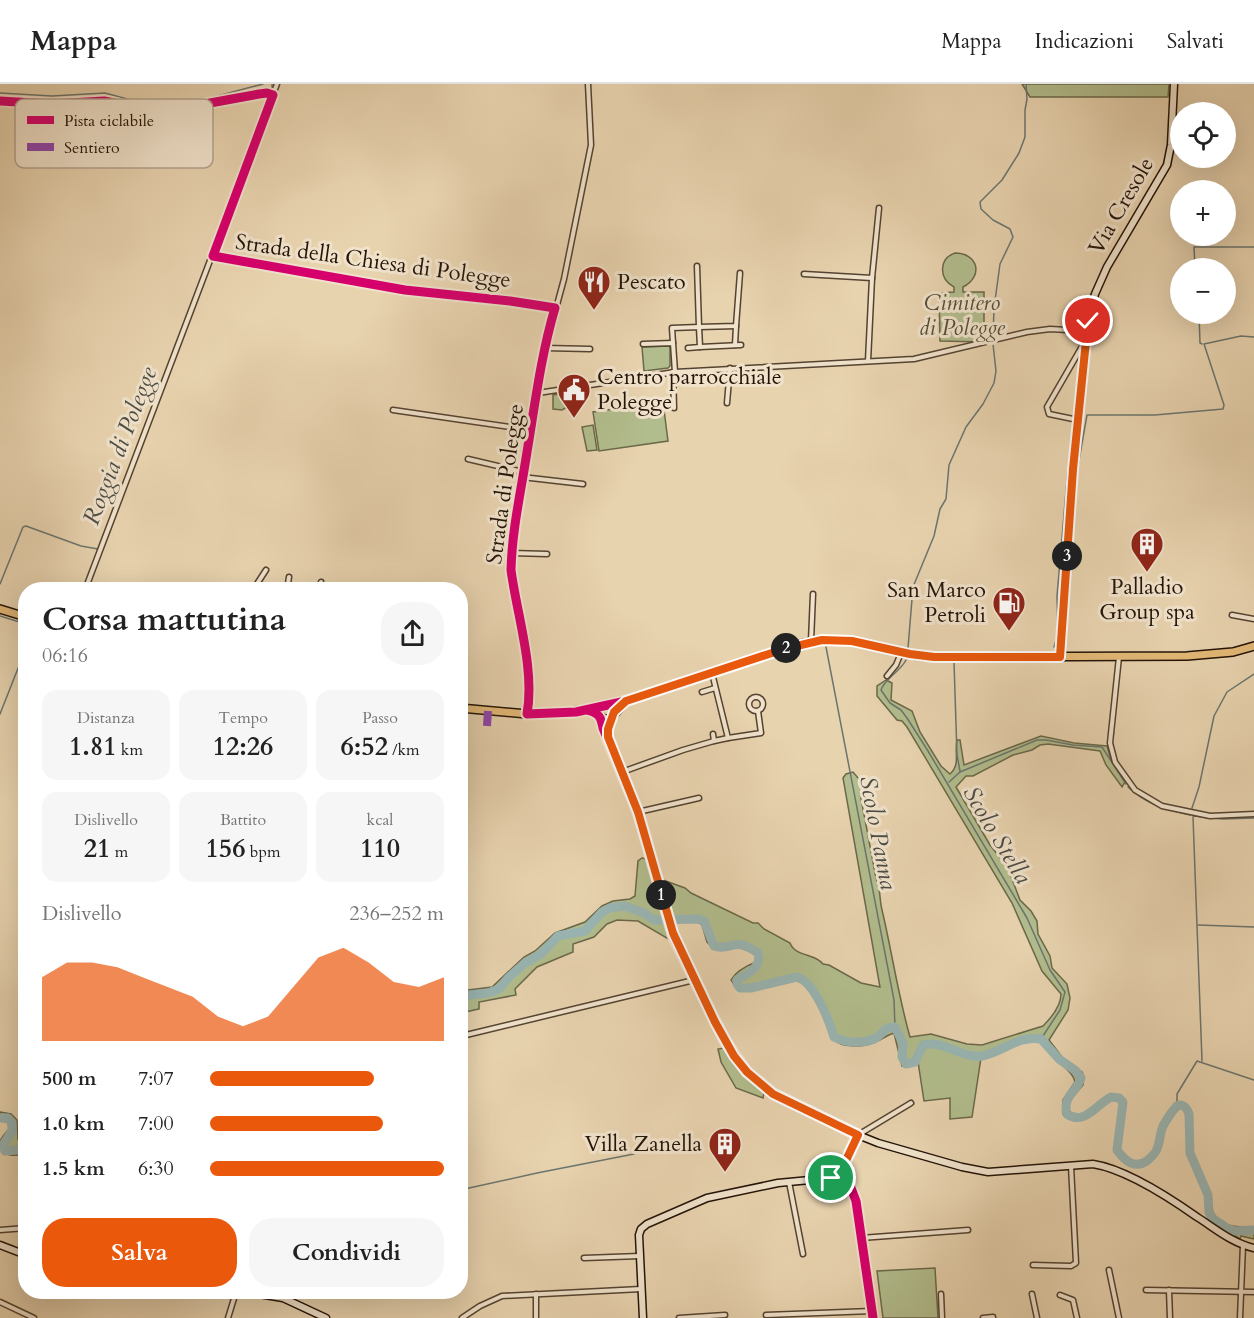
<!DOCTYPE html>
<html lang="it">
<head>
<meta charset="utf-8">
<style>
	body { margin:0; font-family:Cardo,serif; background:#f6f6f6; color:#222; height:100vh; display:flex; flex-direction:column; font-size:22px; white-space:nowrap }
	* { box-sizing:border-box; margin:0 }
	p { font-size:20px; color:#767676 }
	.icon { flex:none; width:33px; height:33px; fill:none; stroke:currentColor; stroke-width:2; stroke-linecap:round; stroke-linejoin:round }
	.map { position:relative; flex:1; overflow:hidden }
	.sheet { position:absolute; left:18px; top:498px; width:450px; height:717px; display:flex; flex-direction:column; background:#fff; border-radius:24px; box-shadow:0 6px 24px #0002 }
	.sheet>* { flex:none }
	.tools { position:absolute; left:1170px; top:18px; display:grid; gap:12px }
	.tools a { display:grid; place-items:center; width:66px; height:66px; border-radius:50%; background:#fff; box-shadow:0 6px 24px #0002; font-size:30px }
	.pin { position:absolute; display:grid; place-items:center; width:51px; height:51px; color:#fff; margin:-26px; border:3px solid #fff; border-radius:50%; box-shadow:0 2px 6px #0007 }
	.km { position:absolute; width:30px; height:30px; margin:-15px; border-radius:50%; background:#222; color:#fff; font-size:16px; line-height:30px; text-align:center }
	.round { display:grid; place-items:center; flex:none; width:63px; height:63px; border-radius:24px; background:#f6f6f6 }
	.overview { display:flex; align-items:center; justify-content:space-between; height:102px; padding:0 24px }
	h1 { font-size:33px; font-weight:700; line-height:45px }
	.figures { display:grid; grid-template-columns:repeat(3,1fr); gap:9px; height:102px; padding:6px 24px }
	.figures div { display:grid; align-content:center; border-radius:15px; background:#f6f6f6; text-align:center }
	.figures b { font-size:26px; font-weight:700 }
	.figures small { font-size:16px; font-weight:400 }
	.figures p { font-size:16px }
	.chart { height:168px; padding:12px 24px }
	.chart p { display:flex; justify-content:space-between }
	.chart svg { width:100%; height:108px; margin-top:6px; fill:#ea580c; opacity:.7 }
	.primary-button { display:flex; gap:12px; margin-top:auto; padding:12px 24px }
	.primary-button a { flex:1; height:69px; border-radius:24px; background:#ea580c; color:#fff; font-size:24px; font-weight:700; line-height:69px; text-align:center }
	.primary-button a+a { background:#f6f6f6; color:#222 }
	ul { padding:0 24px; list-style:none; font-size:20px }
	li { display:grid; grid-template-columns:96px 72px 1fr; align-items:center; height:45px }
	li i { height:15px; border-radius:8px; background:#ea580c }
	header { display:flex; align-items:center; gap:36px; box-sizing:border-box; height:84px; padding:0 30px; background:#fff; border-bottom:2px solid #e0e0e0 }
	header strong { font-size:28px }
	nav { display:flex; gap:33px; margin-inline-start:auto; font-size:21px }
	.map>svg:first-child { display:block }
	.green { fill:#b2bd8d; stroke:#6a684a; stroke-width:1.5 }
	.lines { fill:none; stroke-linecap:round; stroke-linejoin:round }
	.stream { stroke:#6a756f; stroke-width:1.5 }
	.river { stroke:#99b6b4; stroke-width:9 }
	.street-casing { stroke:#544331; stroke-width:7 }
	.secondary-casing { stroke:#231307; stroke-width:9 }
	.primary-casing { stroke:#231307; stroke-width:10 }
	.street { stroke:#f0e2cb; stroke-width:4 }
	.secondary { stroke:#f0e2cb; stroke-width:6 }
	.primary { stroke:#e4ba78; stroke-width:7 }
	.quiet { stroke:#8e44ad; stroke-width:8; stroke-dasharray:15 8; stroke-linecap:butt }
	.cycleway-casing { stroke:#f0e2cb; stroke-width:13 }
	.cycleway { stroke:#d6006c; stroke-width:9 }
	.route-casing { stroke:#fff; stroke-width:12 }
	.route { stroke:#ea580c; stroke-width:8 }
	.labels { text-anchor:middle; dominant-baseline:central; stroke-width:6; stroke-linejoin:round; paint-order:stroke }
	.street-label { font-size:22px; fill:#231307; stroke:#f0e2cb }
	.poi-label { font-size:22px; fill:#231307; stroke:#f0e2cb; text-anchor:start }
	.park-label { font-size:22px; font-style:italic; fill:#554e36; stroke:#f0e2cb }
	.water-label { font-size:24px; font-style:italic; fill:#4c4c44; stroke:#f0e2cb }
	.key { fill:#f0e2cb; stroke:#b2a490; stroke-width:1.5 }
	.key-label { font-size:16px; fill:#231307 }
</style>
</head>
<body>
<header>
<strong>Mappa</strong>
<nav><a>Mappa</a><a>Indicazioni</a><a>Salvati</a></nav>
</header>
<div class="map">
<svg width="1254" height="1234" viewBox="0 0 1254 1234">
	<rect width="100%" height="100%" fill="#e8d3af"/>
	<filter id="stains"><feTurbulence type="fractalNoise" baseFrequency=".00333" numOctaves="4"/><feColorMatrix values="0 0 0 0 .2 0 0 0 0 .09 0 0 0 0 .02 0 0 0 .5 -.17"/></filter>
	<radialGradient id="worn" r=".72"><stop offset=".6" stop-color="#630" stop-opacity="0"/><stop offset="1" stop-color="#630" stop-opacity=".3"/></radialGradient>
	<g class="green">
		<polygon points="1022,0 1169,0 1168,13 1030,13"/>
		<path d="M955,169C978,169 984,192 963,203V208H984V258L940,257L939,209L954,208V203C939,195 938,175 955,169Z"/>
		<polygon points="670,262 670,282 668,284 644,287 642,263"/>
		<polygon points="565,309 567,323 562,326 553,325 553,311"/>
		<polygon points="663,318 668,357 599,367 593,328"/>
		<polygon points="593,341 597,366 587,367 582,343"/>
		<path d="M886,596L892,599L891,616L912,627L920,648L941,682L950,690C961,680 954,668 957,656H960L964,681L1041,652L1074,659L1107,662L1111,676L1125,698L1122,703L1106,681L1100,667L1048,660L1040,661L1032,666L1013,671L973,692H966L956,703L990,761L1007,782L1020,816L1031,827L1037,837L1038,850L1050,872L1052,884L1067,900L1070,914L1068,926L1049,956L1062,973L1082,988L1084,993L1083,1001L1066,1021L1070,1030L1077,1031L1079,1036L1072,1035L1063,1030V1016L1075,998C1073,989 1065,984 1058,977C1052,972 1049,964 1043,959C1031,949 994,969 981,974L972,1033L950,1035V1014L924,1017L918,978L902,982L894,949C887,951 881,956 873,959C863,963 841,964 833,955C829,951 829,943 827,937C821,923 813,910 803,898L794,897L746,907C738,906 735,903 731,896C736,887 746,882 756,878L758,872C740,861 733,862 714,865L707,858L702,841L696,837L673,839L660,795L685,804L691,809L753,839H758L764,845L790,859C795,873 815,869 823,880L829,881L861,899L880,903L843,694L846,690L853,688L859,695L860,702H866V707L860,709L876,794C881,805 879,814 882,826C892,868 898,911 910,953L931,950L967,960L982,961L1043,942C1051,934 1061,922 1061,910L1042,887L1012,819L907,643L902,637L897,636L877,612V602Z"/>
		<polygon points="642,774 646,775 670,856 638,837 617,836 607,840 594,853 573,860 573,868 537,883 515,905 516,911 479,918 479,925 461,929 461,907 492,903 524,873 535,867 555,849 585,838 602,822 613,817 630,815 635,812 638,777"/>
		<polygon points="724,964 744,991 764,1008 763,1014 736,1004 721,978 718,965"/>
		<path d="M0,1028L11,1030L17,1036L18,1056L25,1058V1070C17,1072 0,1074 0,1058C1,1053 6,1049 9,1045L8,1038L0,1037Z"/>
		<path d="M1211,1122C1215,1143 1236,1144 1254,1143V1155L1241,1152L1240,1155L1219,1142L1208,1131Z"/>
		<polygon points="935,1184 938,1234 883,1234 877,1187"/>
	</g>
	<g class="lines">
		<g class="stream">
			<polyline points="272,0 272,4"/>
			<polyline points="0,9 52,12 105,9 153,22 210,14 263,0"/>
			<polyline points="233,110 269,15"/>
			<polyline points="212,167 223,136"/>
			<polyline points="1195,184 1194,163 1254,163"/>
			<polyline points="1199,230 1200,259 1202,260"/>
			<polyline points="185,238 209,174"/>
			<polyline points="993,254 994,224 1000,180 1013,153 1010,145 993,136 981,125 980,118 1002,96 1019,69 1025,53 1025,26 1027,15 1026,0"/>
			<polyline points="1078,382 1087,331 1155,331 1223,325 1224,321 1204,260 1241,252 1254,253"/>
			<polyline points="117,417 177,259"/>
			<polyline points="0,500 23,443 26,442 81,462 98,465 107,442"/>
			<polyline points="0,532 26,540"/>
			<polyline points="826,563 894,916 895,943"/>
			<polyline points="1054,563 1058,550 1057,512 1068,384"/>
			<polyline points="908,564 913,503 934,452 940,425 946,415 949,381 966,343 983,320 994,299 996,287 993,260"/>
			<path d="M906,576C900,588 885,594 881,606L890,619L901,626L907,634L928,667L1027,834L1050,886L1065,908L1060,926L1041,955"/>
			<polyline points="954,578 957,671 960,687"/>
			<polyline points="0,630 26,564"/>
			<polyline points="949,698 960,688 1037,656 1046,656 1073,661 1102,663 1126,700"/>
			<path d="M1128,703C1147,721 1165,725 1190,731"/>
			<polyline points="1192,724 1199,703 1214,632 1227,608 1254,590"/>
			<polyline points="1198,841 1254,843"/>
			<polyline points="1202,977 1193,733 1194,732 1223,735 1254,734"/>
			<polyline points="1177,1022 1177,1010 1197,977 1254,996"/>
			<polyline points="460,1106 537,1089 634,1070"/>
		</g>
		<g class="river">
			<path d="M460,912L488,909L499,905L508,894L525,879L541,870L558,852L585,847L602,828L610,824L625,822L644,829L654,836L698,835L704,837L714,862C732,868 733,851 758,869C762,884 748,889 737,896V900L740,904H751L797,893C814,898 829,936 834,953C846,959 861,960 874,955C883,951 884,942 895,943L903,959L902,973L906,980L915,978L923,961C943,955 962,975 982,972C1003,968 1018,951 1041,955L1059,975L1076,987L1081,994C1077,1008 1062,1012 1067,1030C1084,1042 1096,1021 1111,1013L1119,1014L1123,1018L1117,1066C1125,1077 1135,1086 1148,1076C1151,1073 1156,1069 1157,1065C1160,1058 1160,1049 1163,1042C1167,1035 1171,1028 1177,1022C1183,1019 1187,1024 1189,1030L1190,1069L1208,1111L1209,1128L1212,1134L1227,1144L1235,1147L1254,1146"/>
			<polyline points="0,1034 8,1034 12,1039 12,1047 3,1061 5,1067 26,1065"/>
		</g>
		<g class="street-casing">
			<g id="street">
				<polyline points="213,172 405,206 510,217 555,224"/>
				<polyline points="697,182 699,243 736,242 740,189"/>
				<polyline points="804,190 872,194"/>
				<polyline points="673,259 672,244 699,243 700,263 688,264"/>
				<polyline points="643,260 673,259 675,288"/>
				<polyline points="735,261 736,242"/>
				<polyline points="700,263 741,261"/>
				<polyline points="545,264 590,265"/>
				<polyline points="868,277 872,194 879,124"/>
				<polyline points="673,288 674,324"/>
				<polyline points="538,309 675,288 914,275 1027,248 1050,245 1086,247"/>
				<polyline points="727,319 730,284"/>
				<polyline points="393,326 530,346"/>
				<polyline points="1078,336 1049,330 1047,323 1084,259"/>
				<polyline points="468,375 523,388"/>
				<polyline points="522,393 583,400"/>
				<polyline points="511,469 547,470"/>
				<polyline points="85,506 277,0"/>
				<polyline points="253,506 266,486"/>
				<polyline points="287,506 289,493"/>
				<polyline points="319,506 321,498"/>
				<polyline points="1232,531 1254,535"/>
				<polyline points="811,557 813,510"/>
				<polyline points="1119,573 1110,659 1115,678 1135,706 1162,722 1210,732 1254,730"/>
				<polyline points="712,589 728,654 761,649 758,627"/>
				<polyline points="887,592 896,581 901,569"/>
				<polyline points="702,608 715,604"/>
				<circle cx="756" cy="620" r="7"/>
				<path d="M527,629C537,574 507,516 512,459L542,276L564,195L591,61L588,0"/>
				<polyline points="713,650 714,657 728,654"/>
				<polyline points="622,688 683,666 714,657"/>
				<polyline points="638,728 699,714"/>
				<polyline points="466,951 694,896"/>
				<polyline points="858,1051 911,1019"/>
				<polyline points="840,1089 851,1104 856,1117 873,1234"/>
				<polyline points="789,1098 803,1170"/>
				<polyline points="0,1146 26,1144"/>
				<polyline points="861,1154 968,1146"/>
				<polyline points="584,1174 640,1172"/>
				<polyline points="1033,1181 1071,1182 1076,1179 1071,1082"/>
				<polyline points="1109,1186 1119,1234"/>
				<polyline points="1146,1206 1254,1208"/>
				<polyline points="1169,1206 1170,1234"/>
				<polyline points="536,1210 536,1234"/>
				<polyline points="941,1210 942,1234"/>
				<polyline points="1032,1210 1037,1234"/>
				<polyline points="1060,1211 1073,1216 1077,1234"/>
				<polyline points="0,1218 34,1234"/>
				<polyline points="766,1231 872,1227"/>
				<polyline points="228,1234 236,1208"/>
				<polyline points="462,1234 480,1222 502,1212 641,1205"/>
				<polyline points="679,1234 725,1231"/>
				<polyline points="983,1234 993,1233"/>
				<polyline points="1240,1234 1243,1161"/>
			</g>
		</g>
		<g class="secondary-casing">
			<g id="secondary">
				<polyline points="1060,573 1073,385 1088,237 1095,210 1107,183 1167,81 1171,61 1174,0"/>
				<path d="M601,634L603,644L638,728L674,854L715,938L734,972L747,988L773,1009L858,1051L878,1059L962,1083L988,1088L1093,1080C1125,1085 1170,1114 1197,1133C1216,1145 1232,1159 1254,1164"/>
				<polyline points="607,653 611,634"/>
				<polyline points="0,1161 26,1171"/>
				<polyline points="247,1208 283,1214 326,1234"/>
				<polyline points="643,1234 639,1151 641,1145 647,1140 707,1114 778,1099 831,1094 840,1089 858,1051"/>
			</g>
		</g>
		<g class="primary-casing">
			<g id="primary">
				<polyline points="0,525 26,533"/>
				<polyline points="460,624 527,630 587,626 626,617 791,562 822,556 848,556 918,572 948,573 1187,572 1233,568 1254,562"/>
				<polyline points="590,627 598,629 603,635 610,635 626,617"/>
			</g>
		</g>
		<use href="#street" class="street"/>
		<use href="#secondary" class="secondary"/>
		<use href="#primary" class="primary"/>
		<polyline class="quiet" points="487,642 488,627"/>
		<g class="cycleway-casing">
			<g id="cycleway">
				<path d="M0,17L52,20L104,17L119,20L131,26L150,30L259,10L267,9L273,11L213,172L405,206L510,217L555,224C541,271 535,320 527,368C521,407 512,446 511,486C517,531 535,585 527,630L576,628L626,617"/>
				<path d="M587,626C599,629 601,633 603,644L638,728L674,854L725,957L747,988L773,1009L858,1051L840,1089L851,1104L856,1117L873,1234"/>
			</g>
		</g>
		<use href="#cycleway" class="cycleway"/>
	</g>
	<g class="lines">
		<g class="route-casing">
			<polyline id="route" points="831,1094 840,1089 858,1051 773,1010 747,988 734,972 715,938 673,849 638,728 608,653 608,645 614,628 626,617 784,565 822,556 852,557 910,570 934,573 1060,573 1073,385 1088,237"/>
		</g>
		<use href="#route" class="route"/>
	</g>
	<defs>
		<g id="restaurant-pin" transform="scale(1.725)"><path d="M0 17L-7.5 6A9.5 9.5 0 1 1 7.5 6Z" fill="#8f2418" stroke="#f0e2cb"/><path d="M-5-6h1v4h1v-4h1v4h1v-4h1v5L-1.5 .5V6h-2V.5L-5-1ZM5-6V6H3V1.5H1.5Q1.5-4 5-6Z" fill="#fff"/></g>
		<g id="civic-pin" transform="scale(1.725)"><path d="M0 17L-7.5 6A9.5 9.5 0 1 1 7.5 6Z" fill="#8f2418" stroke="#f0e2cb"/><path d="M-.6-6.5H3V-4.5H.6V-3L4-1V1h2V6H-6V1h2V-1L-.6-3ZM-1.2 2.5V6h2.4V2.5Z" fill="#fff"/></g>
		<g id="building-pin" transform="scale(1.725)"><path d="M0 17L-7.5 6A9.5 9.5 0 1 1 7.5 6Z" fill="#8f2418" stroke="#f0e2cb"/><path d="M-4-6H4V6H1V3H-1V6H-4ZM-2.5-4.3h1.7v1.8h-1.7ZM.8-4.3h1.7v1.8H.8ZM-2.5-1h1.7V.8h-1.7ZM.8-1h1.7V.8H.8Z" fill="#fff"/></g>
		<g id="fuel-pin" transform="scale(1.725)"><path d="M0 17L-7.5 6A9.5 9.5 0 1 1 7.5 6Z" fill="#8f2418" stroke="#f0e2cb"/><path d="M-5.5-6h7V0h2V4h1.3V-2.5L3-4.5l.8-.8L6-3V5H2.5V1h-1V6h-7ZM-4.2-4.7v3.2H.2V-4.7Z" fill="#fff"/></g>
	</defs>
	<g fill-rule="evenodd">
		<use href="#restaurant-pin" x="594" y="198"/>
		<use href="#civic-pin" x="574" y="306"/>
		<use href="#building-pin" x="1147" y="460"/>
		<use href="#fuel-pin" x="1009" y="519"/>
		<use href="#building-pin" x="725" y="1060"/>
	</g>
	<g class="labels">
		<g class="street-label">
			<text transform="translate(1121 122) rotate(-60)">Via Cresole</text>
			<text transform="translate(373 177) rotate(8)">Strada della Chiesa di Polegge</text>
			<text transform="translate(505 400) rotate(-82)">Strada di Polegge</text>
		</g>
		<g class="poi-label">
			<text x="617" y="198">Pescato</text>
			<text x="597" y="293">Centro parrocchiale<tspan x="597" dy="25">Polegge</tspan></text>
			<text x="1147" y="503" text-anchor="middle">Palladio<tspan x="1147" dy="25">Group spa</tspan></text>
			<text x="986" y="506" text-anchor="end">San Marco<tspan x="986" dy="25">Petroli</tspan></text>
			<text x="702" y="1060" text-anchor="end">Villa Zanella</text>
		</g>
		<g class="park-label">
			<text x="962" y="219">Cimitero<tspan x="962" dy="25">di Polegge</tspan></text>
		</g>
		<g class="water-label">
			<text transform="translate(120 362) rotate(-69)">Roggia di Polegge</text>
			<text transform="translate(878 749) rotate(79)">Scolo Panna</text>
			<text transform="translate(997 751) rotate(59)">Scolo Stella</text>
		</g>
	</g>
	<rect x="15" y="15" width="198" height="69" rx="9" class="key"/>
	<rect x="27" y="32" width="27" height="8" fill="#d6006c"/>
	<rect x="27" y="59" width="27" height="8" fill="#8e44ad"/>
	<g class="key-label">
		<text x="64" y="42">Pista ciclabile</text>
		<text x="64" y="69">Sentiero</text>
	</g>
	<rect width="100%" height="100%" filter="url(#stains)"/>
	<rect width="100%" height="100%" fill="url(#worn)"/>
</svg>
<div class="tools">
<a><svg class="icon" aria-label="locate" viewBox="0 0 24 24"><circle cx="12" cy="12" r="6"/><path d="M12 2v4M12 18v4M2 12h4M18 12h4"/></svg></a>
<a>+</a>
<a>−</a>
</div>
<div class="pin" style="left:831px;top:1094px;background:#1e9e55"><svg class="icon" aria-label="arrive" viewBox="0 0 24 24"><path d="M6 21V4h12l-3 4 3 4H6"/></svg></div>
<div class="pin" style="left:1088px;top:237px;background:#d93025"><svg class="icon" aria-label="check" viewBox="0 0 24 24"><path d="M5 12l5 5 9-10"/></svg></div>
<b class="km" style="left:661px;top:811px">1</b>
<b class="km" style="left:786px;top:564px">2</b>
<b class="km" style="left:1067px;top:472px">3</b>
<section class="sheet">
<div class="overview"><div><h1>Corsa mattutina</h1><p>06:16</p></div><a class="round"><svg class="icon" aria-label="share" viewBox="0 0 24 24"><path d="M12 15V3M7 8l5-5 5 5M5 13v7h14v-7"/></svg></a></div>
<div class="figures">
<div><p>Distanza</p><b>1.81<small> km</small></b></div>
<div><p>Tempo</p><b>12:26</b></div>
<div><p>Passo</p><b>6:52<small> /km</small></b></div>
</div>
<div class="figures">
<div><p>Dislivello</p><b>21<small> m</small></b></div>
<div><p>Battito</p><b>156<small> bpm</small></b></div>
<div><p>kcal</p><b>110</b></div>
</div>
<div class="chart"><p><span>Dislivello</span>236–252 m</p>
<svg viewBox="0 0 160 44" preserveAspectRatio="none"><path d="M0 44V18L10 12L20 12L30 14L40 18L50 22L60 26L70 34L80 38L90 34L100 22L110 10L120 6L130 12L140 20L150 22L160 18V44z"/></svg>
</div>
<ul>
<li><b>500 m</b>7:07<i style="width:70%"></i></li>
<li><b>1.0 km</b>7:00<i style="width:74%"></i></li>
<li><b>1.5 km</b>6:30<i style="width:100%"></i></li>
</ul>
<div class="primary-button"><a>Salva</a><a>Condividi</a></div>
</section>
</div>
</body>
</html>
